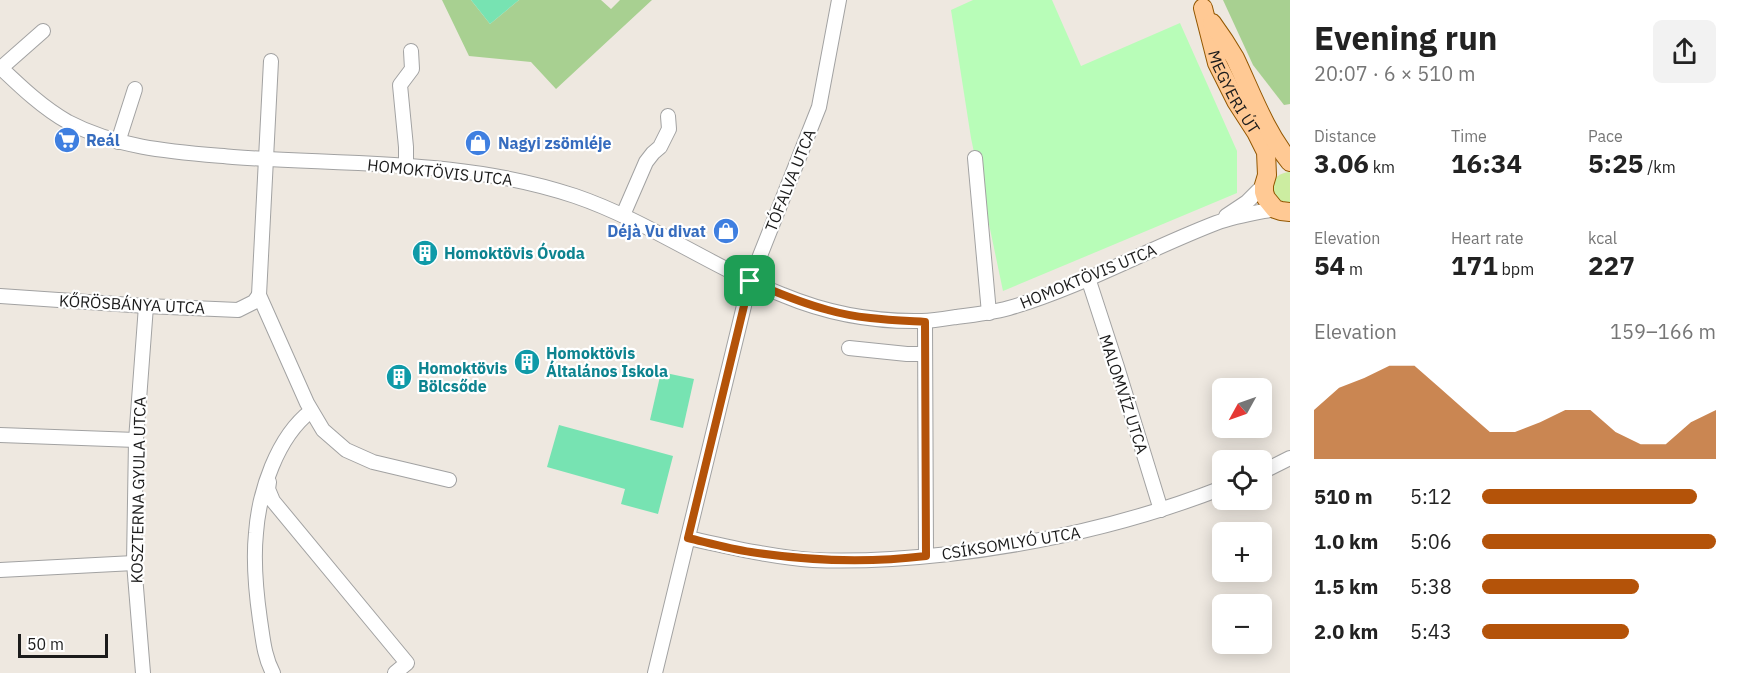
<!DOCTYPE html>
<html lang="en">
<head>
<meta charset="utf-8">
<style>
	body { margin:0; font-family:"IBM Plex Sans",sans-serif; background:#f2f2f2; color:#222; height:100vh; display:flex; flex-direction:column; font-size:22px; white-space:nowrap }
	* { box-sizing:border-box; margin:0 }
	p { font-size:20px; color:#767676 }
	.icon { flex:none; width:33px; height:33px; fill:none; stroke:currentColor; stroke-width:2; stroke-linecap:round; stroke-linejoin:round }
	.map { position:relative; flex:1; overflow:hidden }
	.details { display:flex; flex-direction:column; background:#fff; width:450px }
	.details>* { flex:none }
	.needle { width:39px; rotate:230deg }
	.controls { position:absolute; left:1212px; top:378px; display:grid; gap:12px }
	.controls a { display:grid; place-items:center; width:60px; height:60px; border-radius:9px; background:#fff; box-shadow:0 3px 15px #0003; font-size:30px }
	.scale { position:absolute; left:18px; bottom:15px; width:90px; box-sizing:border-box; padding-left:6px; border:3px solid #1b1b1b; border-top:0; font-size:16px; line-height:21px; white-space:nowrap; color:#1b1b1b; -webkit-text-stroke:4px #fff; paint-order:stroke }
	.pin { position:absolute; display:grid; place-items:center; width:51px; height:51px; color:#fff; margin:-26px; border-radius:12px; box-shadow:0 3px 9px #0006 }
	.round { display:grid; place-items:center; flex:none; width:63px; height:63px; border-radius:9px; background:#f2f2f2 }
	.head { display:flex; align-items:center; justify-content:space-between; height:102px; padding:0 24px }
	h1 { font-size:33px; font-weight:700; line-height:45px }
	.figures { display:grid; grid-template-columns:repeat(3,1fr); gap:9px; height:102px; padding:6px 24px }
	.figures div { display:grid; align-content:center }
	.figures b { font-size:26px; font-weight:700 }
	.figures small { font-size:16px; font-weight:400 }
	.figures p { font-size:16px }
	.chart { height:168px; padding:12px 24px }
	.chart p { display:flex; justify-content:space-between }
	.chart svg { width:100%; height:108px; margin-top:6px; fill:#b45309; opacity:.7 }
	ul { padding:0 24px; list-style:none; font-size:20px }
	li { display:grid; grid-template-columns:96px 72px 1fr; align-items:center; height:45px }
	li i { height:15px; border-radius:8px; background:#b45309 }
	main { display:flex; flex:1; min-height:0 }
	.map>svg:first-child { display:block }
	.grass { fill:#cceda1 }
	.forest { fill:#a8d091 }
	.park { fill:#b8fdb8 }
	.pitch { fill:#77e3b2 }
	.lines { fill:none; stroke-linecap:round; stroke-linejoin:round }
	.minor-casing { stroke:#a2a2a2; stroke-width:16 }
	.major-casing { stroke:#935700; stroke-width:20 }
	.minor { stroke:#fff; stroke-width:14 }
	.major { stroke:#ffc994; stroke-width:18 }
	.route-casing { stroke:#fff; stroke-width:12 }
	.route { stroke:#b45309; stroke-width:8 }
	.labels { text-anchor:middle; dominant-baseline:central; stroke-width:4.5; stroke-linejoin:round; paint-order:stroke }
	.street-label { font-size:16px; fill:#1b1b1b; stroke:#fff }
	.shop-label { font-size:16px; font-weight:bold; fill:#366cbe; stroke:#fff; text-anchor:start }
	.culture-label { font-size:16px; font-weight:bold; fill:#0d838f; stroke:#fff; text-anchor:start }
</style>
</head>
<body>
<main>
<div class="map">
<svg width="1290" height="673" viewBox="0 0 1290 673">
	<rect width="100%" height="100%" fill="#eee8e0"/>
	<path class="grass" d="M1288,172H1290V203C1267,201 1265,176 1288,172Z"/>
	<g class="forest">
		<polygon points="442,0 471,0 490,24 519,0 601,0 611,9 620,0 652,0 556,89 531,62 469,56"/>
		<polygon points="1223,0 1290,0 1290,104 1284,105 1253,65"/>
	</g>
	<polygon class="park" points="973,0 1052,0 1081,66 1180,23 1237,151 1237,193 1003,291 971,138 951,10"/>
	<g class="pitch">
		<polygon points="471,0 519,0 490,24"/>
		<polygon points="661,372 694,379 683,428 650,420"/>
		<polygon points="559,425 673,456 658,514 621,504 625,489 547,467"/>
	</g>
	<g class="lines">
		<g class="minor-casing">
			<g id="minor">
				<polyline points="271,61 259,295 307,403 323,430 346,450 373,462 449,480"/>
				<path d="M0,67C21,87 43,108 68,122C119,149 177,152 233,157C347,165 465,159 575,196C648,221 711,267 783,295C826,313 875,322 922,321C933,321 944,319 956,317C973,315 991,313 1009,308C1081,287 1146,250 1216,223C1235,216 1255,213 1275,209"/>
				<polyline points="1,68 43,31"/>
				<polyline points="118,142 135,89"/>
				<polyline points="975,158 989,313"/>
				<polyline points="406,166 406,147 400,85 412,69 411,51"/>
				<polyline points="623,215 646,162 653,153 660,147 669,129 668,116"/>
				<polyline points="1226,216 1247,202 1264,185"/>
				<polyline points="1088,278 1117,367 1161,510"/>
				<polyline points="0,296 146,306 238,310 254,302 259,295"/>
				<polyline points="925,322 926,556"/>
				<polyline points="849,348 907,354 925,354"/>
				<polyline points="0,435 136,440"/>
				<polyline points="1262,472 1290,458"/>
				<polyline points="269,482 268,489 273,501 407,663 395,673"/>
				<path d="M688,538C729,547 771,557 813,560C859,562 904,559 949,554C1043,543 1135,522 1222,488"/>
				<polyline points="0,570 134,563"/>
				<polyline points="143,673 134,563 136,440 146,306"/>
				<path d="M273,673C264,656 263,639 260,620C256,592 253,562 256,533C259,492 277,437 311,411"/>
				<polyline points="655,673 750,281 819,107 839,0"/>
			</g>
		</g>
		<g class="major-casing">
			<g id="major">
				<path id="s1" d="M1203,8L1217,63L1236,101L1256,132L1266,152L1267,175L1264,185V192L1266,198L1275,209L1281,211L1290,212"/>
				<path d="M1212,23C1220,34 1228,46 1235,58C1252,94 1265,131 1290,162"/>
			</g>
		</g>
		<use href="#minor" class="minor"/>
		<use href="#major" class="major"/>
	</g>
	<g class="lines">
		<g class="route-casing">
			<path id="route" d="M750,281C775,292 801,303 828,310C859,319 892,320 925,322L926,556C868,563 809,561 751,552C730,549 709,543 688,538Z"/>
		</g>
		<use href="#route" class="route"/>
	</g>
	<defs>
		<g id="supermarket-disc" transform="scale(1.35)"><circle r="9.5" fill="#3f7fe0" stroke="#fff"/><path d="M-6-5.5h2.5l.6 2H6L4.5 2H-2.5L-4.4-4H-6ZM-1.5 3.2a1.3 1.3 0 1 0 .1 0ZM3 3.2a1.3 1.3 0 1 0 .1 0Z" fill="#fff"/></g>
		<g id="shop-disc" transform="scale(1.35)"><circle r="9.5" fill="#3f7fe0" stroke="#fff"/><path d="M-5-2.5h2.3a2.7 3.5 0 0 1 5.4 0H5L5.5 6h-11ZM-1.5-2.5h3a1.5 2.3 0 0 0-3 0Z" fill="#fff"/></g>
		<g id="building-disc" transform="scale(1.35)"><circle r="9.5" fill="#0f9aa8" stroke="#fff"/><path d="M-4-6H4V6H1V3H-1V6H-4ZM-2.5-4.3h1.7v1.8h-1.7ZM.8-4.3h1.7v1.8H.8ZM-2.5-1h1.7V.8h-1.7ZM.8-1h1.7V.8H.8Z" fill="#fff"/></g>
	</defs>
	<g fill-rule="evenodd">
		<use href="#supermarket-disc" x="67" y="140"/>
		<use href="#shop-disc" x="478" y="143"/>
		<use href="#shop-disc" x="726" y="231"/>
		<use href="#building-disc" x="425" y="253"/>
		<use href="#building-disc" x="527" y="362"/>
		<use href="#building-disc" x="399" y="377"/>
	</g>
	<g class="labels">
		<g class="street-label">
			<text stroke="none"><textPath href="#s1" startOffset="90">MEGYERI ÚT</textPath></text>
			<text transform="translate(440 172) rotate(6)">HOMOKTÖVIS UTCA</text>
			<text transform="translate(790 180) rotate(-68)">TÓFALVA UTCA</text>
			<text transform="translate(1088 276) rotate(-22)">HOMOKTÖVIS UTCA</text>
			<text transform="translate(132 304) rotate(3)">KŐRÖSBÁNYA UTCA</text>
			<text transform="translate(1124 394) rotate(72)">MALOMVÍZ UTCA</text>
			<text transform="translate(138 490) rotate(-89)">KOSZTERNA GYULA UTCA</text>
			<text transform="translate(1011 543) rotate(-9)">CSÍKSOMLYÓ UTCA</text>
		</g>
		<g class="shop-label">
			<text x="86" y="140">Reál</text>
			<text x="498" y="143">Nagyi zsömléje</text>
			<text x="706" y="231" text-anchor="end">Déjà Vu divat</text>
		</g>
		<g class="culture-label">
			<text x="444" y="253">Homoktövis Óvoda</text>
			<text x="546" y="353">Homoktövis<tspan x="546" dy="18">Általános Iskola</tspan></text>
			<text x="418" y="368">Homoktövis<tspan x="418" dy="18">Bölcsőde</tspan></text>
		</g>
	</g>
</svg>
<div class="controls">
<a><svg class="needle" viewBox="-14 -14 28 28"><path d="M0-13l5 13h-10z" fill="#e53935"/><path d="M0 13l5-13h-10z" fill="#767676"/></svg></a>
<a><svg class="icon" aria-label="locate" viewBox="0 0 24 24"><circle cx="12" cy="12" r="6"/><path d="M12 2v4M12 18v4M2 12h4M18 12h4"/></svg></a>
<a>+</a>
<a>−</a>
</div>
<div class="scale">50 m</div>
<div class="pin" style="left:750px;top:281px;background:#1e9e55"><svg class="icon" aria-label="arrive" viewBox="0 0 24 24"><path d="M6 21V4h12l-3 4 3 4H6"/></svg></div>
</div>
<section class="details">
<div class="head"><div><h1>Evening run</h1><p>20:07 · 6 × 510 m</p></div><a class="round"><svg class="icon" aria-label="share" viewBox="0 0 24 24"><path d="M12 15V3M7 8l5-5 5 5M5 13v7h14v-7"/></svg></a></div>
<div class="figures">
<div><p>Distance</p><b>3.06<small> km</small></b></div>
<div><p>Time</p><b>16:34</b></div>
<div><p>Pace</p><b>5:25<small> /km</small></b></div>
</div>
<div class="figures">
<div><p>Elevation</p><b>54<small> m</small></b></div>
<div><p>Heart rate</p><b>171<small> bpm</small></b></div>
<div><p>kcal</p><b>227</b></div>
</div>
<div class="chart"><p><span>Elevation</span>159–166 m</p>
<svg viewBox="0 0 160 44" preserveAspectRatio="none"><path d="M0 44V24L10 15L20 11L30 6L40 6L50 15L60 24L70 33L80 33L90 29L100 24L110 24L120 33L130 38L140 38L150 29L160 24V44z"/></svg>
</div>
<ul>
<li><b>510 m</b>5:12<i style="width:92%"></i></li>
<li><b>1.0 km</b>5:06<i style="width:100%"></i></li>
<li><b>1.5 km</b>5:38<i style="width:67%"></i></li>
<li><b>2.0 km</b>5:43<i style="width:63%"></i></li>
</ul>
</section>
</main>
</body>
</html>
